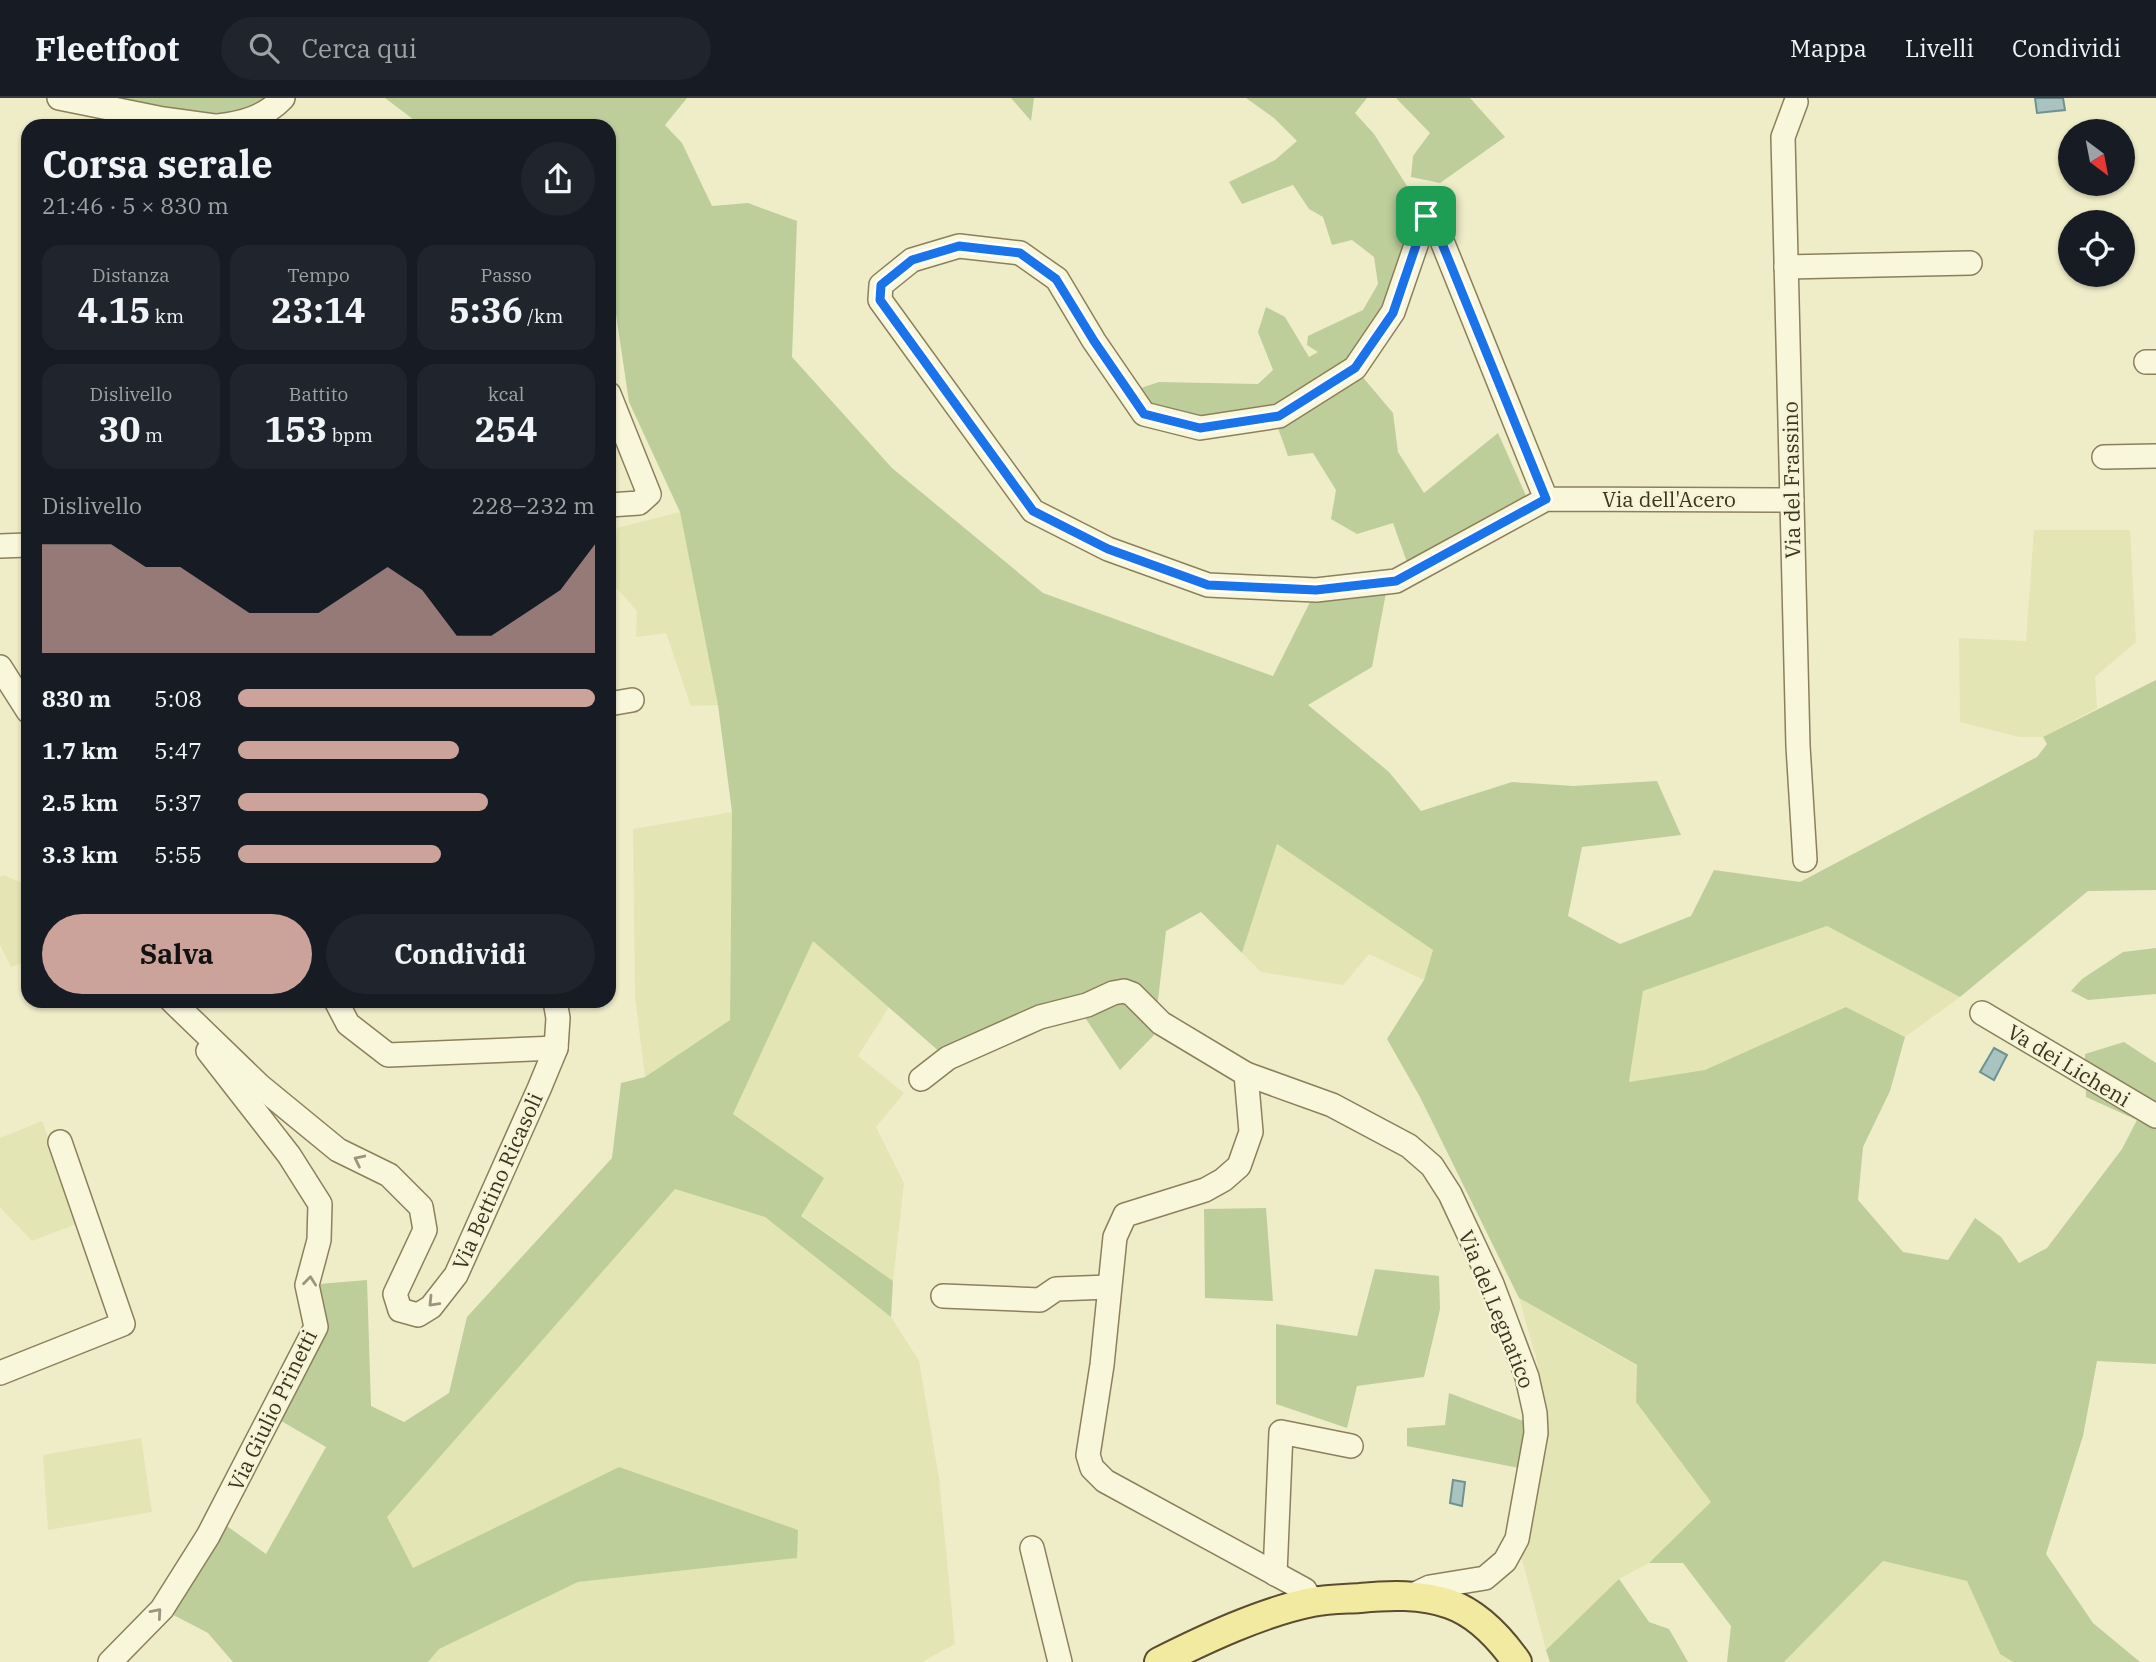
<!DOCTYPE html>
<html lang="it">
<head>
<meta charset="utf-8">
<style>
	body { margin:0; font-family:"IBM Plex Serif",serif; background:#20242c; color:#f1f3f6; height:100vh; display:flex; flex-direction:column; font-size:26px; white-space:nowrap }
	* { box-sizing:border-box; margin:0 }
	p { font-size:23px; color:#9ea1a6 }
	.icon { flex:none; width:38px; height:38px; fill:none; stroke:currentColor; stroke-width:2; stroke-linecap:round; stroke-linejoin:round }
	.map { position:relative; flex:1; overflow:hidden }
	.panel { position:absolute; left:21px; top:21px; width:595px; height:889px; display:flex; flex-direction:column; background:#171b24; border-radius:21px; box-shadow:0 2px 5px #0004 }
	.panel>* { flex:none }
	.needle { width:46px; rotate:148deg }
	.controls { position:absolute; left:2058px; top:21px; display:grid; gap:14px }
	.controls a { display:grid; place-items:center; width:77px; height:77px; border-radius:50%; background:#171b24; box-shadow:0 2px 5px #0004; font-size:35px }
	.pin { position:absolute; display:grid; place-items:center; width:60px; height:60px; color:#fff; margin:-30px; border-radius:14px; box-shadow:0 4px 10px #0006 }
	.round { display:grid; place-items:center; flex:none; width:74px; height:74px; border-radius:37px; background:#20242c }
	.head { display:flex; align-items:center; justify-content:space-between; height:119px; padding:0 21px }
	h1 { font-size:38px; font-weight:700; line-height:52px }
	.stats { display:grid; grid-template-columns:repeat(3,1fr); gap:10px; height:119px; padding:7px 21px }
	.stats div { display:grid; align-content:center; border-radius:18px; background:#20242c; text-align:center }
	.stats b { font-size:35px; font-weight:700 }
	.stats small { font-size:19px; font-weight:400 }
	.stats p { font-size:19px }
	.chart { height:196px; padding:14px 21px }
	.chart p { display:flex; justify-content:space-between }
	.chart svg { width:100%; height:126px; margin-top:7px; fill:#cba39b; opacity:.7 }
	.cta { display:flex; gap:14px; margin-top:auto; padding:14px 21px }
	.cta a { flex:1; height:80px; border-radius:42px; background:#cba39b; color:#111; font-size:28px; font-weight:700; line-height:80px; text-align:center }
	.cta a+a { background:#20242c; color:#f1f3f6 }
	ul { padding:0 21px; list-style:none; font-size:23px }
	li { display:grid; grid-template-columns:112px 84px 1fr; align-items:center; height:52px }
	li i { height:18px; border-radius:9px; background:#cba39b }
	header { display:flex; align-items:center; gap:42px; box-sizing:border-box; height:98px; padding:0 35px; background:#171b24; border-bottom:2px solid #363941 }
	header strong { font-size:33px }
	nav { display:flex; gap:38px; margin-inline-start:auto; font-size:24px }
	.search { width:490px; height:63px; background:#20242c; display:flex; align-items:center; gap:18px; box-sizing:border-box; padding:0 24px; border-radius:38px; color:#9ea1a6; font-size:26px }
	.map>svg:first-child { display:block }
	.farmland { fill:#e3e5b5 }
	.green { fill:#bdce9b }
	.water { fill:#a9c3c1; stroke:#6f9291; stroke-width:2 }
	.lines { fill:none; stroke-linecap:round; stroke-linejoin:round }
	.minor-casing { stroke:#8c7f5c; stroke-width:26 }
	.major-casing { stroke:#5a4c30; stroke-width:32 }
	.minor { stroke:#f9f7db; stroke-width:23 }
	.major { stroke:#f2eaa0; stroke-width:28 }
	.oneway { stroke:#9a957e }
	.route-casing { stroke:#fff; stroke-width:14 }
	.route { stroke:#1a73e8; stroke-width:9 }
	.labels { text-anchor:middle; dominant-baseline:central; stroke-width:5; stroke-linejoin:round; paint-order:stroke }
	.street-label { font-size:21px; fill:#3c3320; stroke:#f6f4d7 }
</style>
</head>
<body>
<header>
<strong>Fleetfoot</strong>
<div class="search"><svg class="icon" aria-label="search" viewBox="0 0 24 24"><circle cx="10" cy="10" r="6"/><path d="M15 15l6 6"/></svg>Cerca qui</div>
<nav><a>Mappa</a><a>Livelli</a><a>Condividi</a></nav>
</header>
<div class="map">
<svg width="2156" height="1564" viewBox="0 0 2156 1564">
	<rect width="100%" height="100%" fill="#efecc8"/>
	<g class="farmland">
		<polygon points="680,414 718,607 691,608 666,535 636,539 637,513 612,485 617,430"/>
		<polygon points="2034,432 2130,432 2136,544 2095,579 2097,610 2043,639 2019,639 1960,624 1959,540 2026,543"/>
		<polygon points="732,714 730,922 645,979 635,899 633,731"/>
		<polygon points="1277,746 1433,852 1424,882 1369,856 1343,887 1261,874 1242,855"/>
		<polygon points="4,777 28,788 28,863 11,869 0,847 0,779"/>
		<polygon points="1827,828 1960,899 1905,939 1846,909 1711,972 1629,984 1643,893"/>
		<polygon points="813,842 889,909 858,958 904,995 876,1029 904,1085 893,1183 801,1117 823,1080 733,1016"/>
		<polygon points="42,1023 79,1125 32,1143 0,1109 0,1040"/>
		<polygon points="675,1091 765,1119 891,1219 919,1263 939,1380 955,1546 922,1564 428,1564 438,1551 578,1484 796,1460 619,1369 412,1471 386,1419"/>
		<polygon points="1519,1200 1637,1268 1636,1304 1712,1404 1649,1465 1619,1481 1546,1552 1522,1461 1547,1347 1537,1263"/>
		<polygon points="141,1340 152,1414 48,1432 43,1357"/>
		<polygon points="1882,1463 1967,1483 2000,1556 2013,1564 1784,1564"/>
	</g>
	<g class="green">
		<polygon points="95,0 269,0 255,11 215,20"/>
		<polygon points="385,0 687,0 665,27 682,45 712,108 748,105 797,123 792,259 892,370 1043,495 1273,578 1316,492 1388,484 1372,569 1308,607 1389,674 1421,713 1512,684 1573,688 1657,683 1681,737 1582,749 1568,818 1620,846 1691,818 1714,772 1800,784 2037,659 2047,646 2043,639 2156,582 2156,792 2088,793 1960,899 1827,828 1643,893 1629,984 1705,972 1846,909 1905,939 1890,993 1863,1049 1858,1102 1903,1154 1948,1162 1975,1120 2001,1139 2019,1165 2047,1150 2122,1051 2137,1022 2086,999 2085,956 2124,944 2156,965 2156,1266 2097,1263 2083,1338 2046,1456 2093,1525 2140,1564 2013,1564 2000,1556 1967,1483 1883,1463 1784,1564 1727,1564 1731,1528 1683,1465 1649,1465 1711,1404 1636,1304 1637,1267 1519,1200 1420,999 1387,941 1424,882 1433,852 1277,746 1242,855 1201,814 1166,833 1154,937 1120,972 1084,918 941,955 813,843 733,1016 824,1080 801,1118 893,1183 891,1219 765,1119 675,1091 387,1419 413,1470 619,1369 798,1432 797,1460 578,1484 439,1551 428,1564 233,1564 208,1535 162,1511 217,1421 266,1456 326,1349 271,1317 316,1229 307,1187 367,1182 371,1308 404,1324 449,1295 467,1219 612,1060 621,985 645,979 730,922 732,714 718,607 680,414 629,304 609,169 609,28 422,28"/>
		<polygon points="988,0 1034,0 1031,23 1011,0"/>
		<polygon points="1246,0 1367,0 1355,15 1374,36 1426,118 1355,270 1393,315 1398,354 1424,395 1498,335 1527,400 1408,467 1393,425 1357,436 1331,421 1336,392 1313,355 1288,358 1274,319 1200,330 1133,300 1141,290 1159,284 1258,286 1273,272 1258,234 1266,209 1285,219 1309,259 1318,254 1307,247 1308,238 1363,212 1378,186 1374,159 1352,142 1332,147 1323,119 1309,111 1293,87 1242,106 1229,84 1275,62 1297,43 1274,20"/>
		<polygon points="1396,0 1470,0 1505,39 1440,85 1411,79 1413,58 1430,35"/>
		<polygon points="2156,850 2156,896 2088,902 2071,893 2082,881 2123,854"/>
		<polygon points="1266,1110 1273,1203 1205,1200 1204,1111"/>
		<polygon points="1375,1171 1439,1178 1440,1211 1424,1279 1357,1288 1347,1330 1276,1306 1276,1226 1357,1238"/>
		<polygon points="1449,1295 1526,1324 1519,1370 1407,1348 1407,1330 1445,1327"/>
		<polygon points="1619,1481 1649,1524 1669,1531 1688,1564 1550,1564 1546,1552"/>
	</g>
	<g class="water">
		<polygon points="2035,0 2063,0 2065,12 2037,15"/>
		<polygon points="1994,950 2007,957 1994,982 1980,974"/>
		<polygon points="1453,1382 1465,1384 1462,1408 1450,1405"/>
	</g>
	<g class="lines">
		<g class="minor-casing">
			<g id="minor">
				<polyline points="59,0 163,21 214,28"/>
				<polyline points="1796,4 1783,39 1798,648 1805,762"/>
				<path d="M218,28C243,25 265,19 283,0"/>
				<polyline points="1786,169 1970,165"/>
				<polyline points="2146,264 2156,264"/>
				<polyline points="609,296 649,396 639,405 609,407"/>
				<polyline points="2104,359 2156,358"/>
				<polyline points="1546,401 1396,483 1316,492 1208,487 1108,451 1033,413 880,202 881,187 912,162 959,148 1020,155 1057,181 1094,243 1144,316 1200,330 1279,318 1355,270 1393,214 1426,118 1442,143 1546,401 1792,402"/>
				<polyline points="0,448 28,447"/>
				<polyline points="0,569 28,613"/>
				<polyline points="609,606 632,602"/>
				<polyline points="172,903 260,988 338,1052 389,1077 421,1109 425,1132 395,1196 400,1212 418,1217 431,1209 456,1177 539,991 556,950 558,920 555,903"/>
				<polyline points="336,903 348,926 388,957 556,950"/>
				<polyline points="1982,915 2156,1018"/>
				<polyline points="1246,976 1332,1007 1409,1048 1432,1068 1450,1096 1492,1186 1527,1279 1535,1315 1536,1335 1517,1441 1505,1463 1485,1480 1430,1489 1411,1498"/>
				<polyline points="921,981 948,960 1040,919 1087,907 1113,895 1124,893 1132,896 1161,925 1246,976 1251,1034 1239,1068 1223,1082 1205,1092 1125,1117 1115,1139 1102,1267 1088,1357 1092,1370 1105,1383 1305,1492 1312,1504"/>
				<polyline points="943,1198 1040,1202 1056,1191 1109,1189"/>
				<polyline points="0,1275 123,1226 60,1044"/>
				<polyline points="1032,1450 1060,1564"/>
				<polyline points="1275,1476 1281,1334 1351,1348"/>
				<polyline points="110,1564 162,1511 208,1438 316,1229 307,1187 319,1142 320,1106 289,1057 208,953"/>
			</g>
		</g>
		<g class="major-casing">
			<path id="major" d="M1159,1564C1205,1541 1262,1514 1312,1504C1328,1501 1344,1501 1360,1500C1390,1497 1421,1496 1450,1506C1478,1516 1500,1540 1517,1564"/>
		</g>
		<use href="#minor" class="minor"/>
		<use href="#major" class="major"/>
	</g>
	<defs><path id="oneway-chevron" d="M-2-3.5L2.5 0L-2 3.5" fill="none" stroke-width="1.6" stroke-linecap="round" stroke-linejoin="round" transform="scale(1.75)"/></defs>
	<g class="oneway">
		<use href="#oneway-chevron" transform="translate(359 1062) rotate(-154)"/>
		<use href="#oneway-chevron" transform="translate(310 1183) rotate(-84)"/>
		<use href="#oneway-chevron" transform="translate(433 1204) rotate(134)"/>
		<use href="#oneway-chevron" transform="translate(157 1515) rotate(-49)"/>
	</g>
	<g class="lines">
		<g class="route-casing">
			<polygon id="route" points="1426,118 1441,143 1546,401 1396,483 1316,492 1208,487 1108,451 1033,413 880,202 881,187 912,162 959,148 1020,155 1056,181 1094,243 1144,316 1200,330 1279,318 1355,270 1393,215"/>
		</g>
		<use href="#route" class="route"/>
	</g>
	<g class="labels">
		<g class="street-label">
			<text transform="translate(1791 382) rotate(-91)">Via del Frassino</text>
			<text x="1669" y="401">Via dell'Acero</text>
			<text transform="translate(2069 967) rotate(31)">Va dei Licheni</text>
			<text transform="translate(497 1083) rotate(-66)">Via Bettino Ricasoli</text>
			<text transform="translate(1497 1211) rotate(68)">Via del Legnatico</text>
			<text transform="translate(272 1312) rotate(-64)">Via Giulio Prinetti</text>
		</g>
	</g>
</svg>
<div class="controls">
<a><svg class="needle" viewBox="-14 -14 28 28"><path d="M0-13l5 13h-10z" fill="#e53935"/><path d="M0 13l5-13h-10z" fill="#9ea1a6"/></svg></a>
<a><svg class="icon" aria-label="locate" viewBox="0 0 24 24"><circle cx="12" cy="12" r="6"/><path d="M12 2v4M12 18v4M2 12h4M18 12h4"/></svg></a>
</div>
<div class="pin" style="left:1426px;top:118px;background:#1e9e55"><svg class="icon" aria-label="arrive" viewBox="0 0 24 24"><path d="M6 21V4h12l-3 4 3 4H6"/></svg></div>
<section class="panel">
<div class="head"><div><h1>Corsa serale</h1><p>21:46 · 5 × 830 m</p></div><a class="round"><svg class="icon" aria-label="share" viewBox="0 0 24 24"><path d="M12 15V3M7 8l5-5 5 5M5 13v7h14v-7"/></svg></a></div>
<div class="stats">
<div><p>Distanza</p><b>4.15<small> km</small></b></div>
<div><p>Tempo</p><b>23:14</b></div>
<div><p>Passo</p><b>5:36<small> /km</small></b></div>
</div>
<div class="stats">
<div><p>Dislivello</p><b>30<small> m</small></b></div>
<div><p>Battito</p><b>153<small> bpm</small></b></div>
<div><p>kcal</p><b>254</b></div>
</div>
<div class="chart"><p><span>Dislivello</span>228–232 m</p>
<svg viewBox="0 0 160 44" preserveAspectRatio="none"><path d="M0 44V6L10 6L20 6L30 14L40 14L50 22L60 30L70 30L80 30L90 22L100 14L110 22L120 38L130 38L140 30L150 22L160 6V44z"/></svg>
</div>
<ul>
<li><b>830 m</b>5:08<i style="width:100%"></i></li>
<li><b>1.7 km</b>5:47<i style="width:62%"></i></li>
<li><b>2.5 km</b>5:37<i style="width:70%"></i></li>
<li><b>3.3 km</b>5:55<i style="width:57%"></i></li>
</ul>
<div class="cta"><a>Salva</a><a>Condividi</a></div>
</section>
</div>
</body>
</html>
